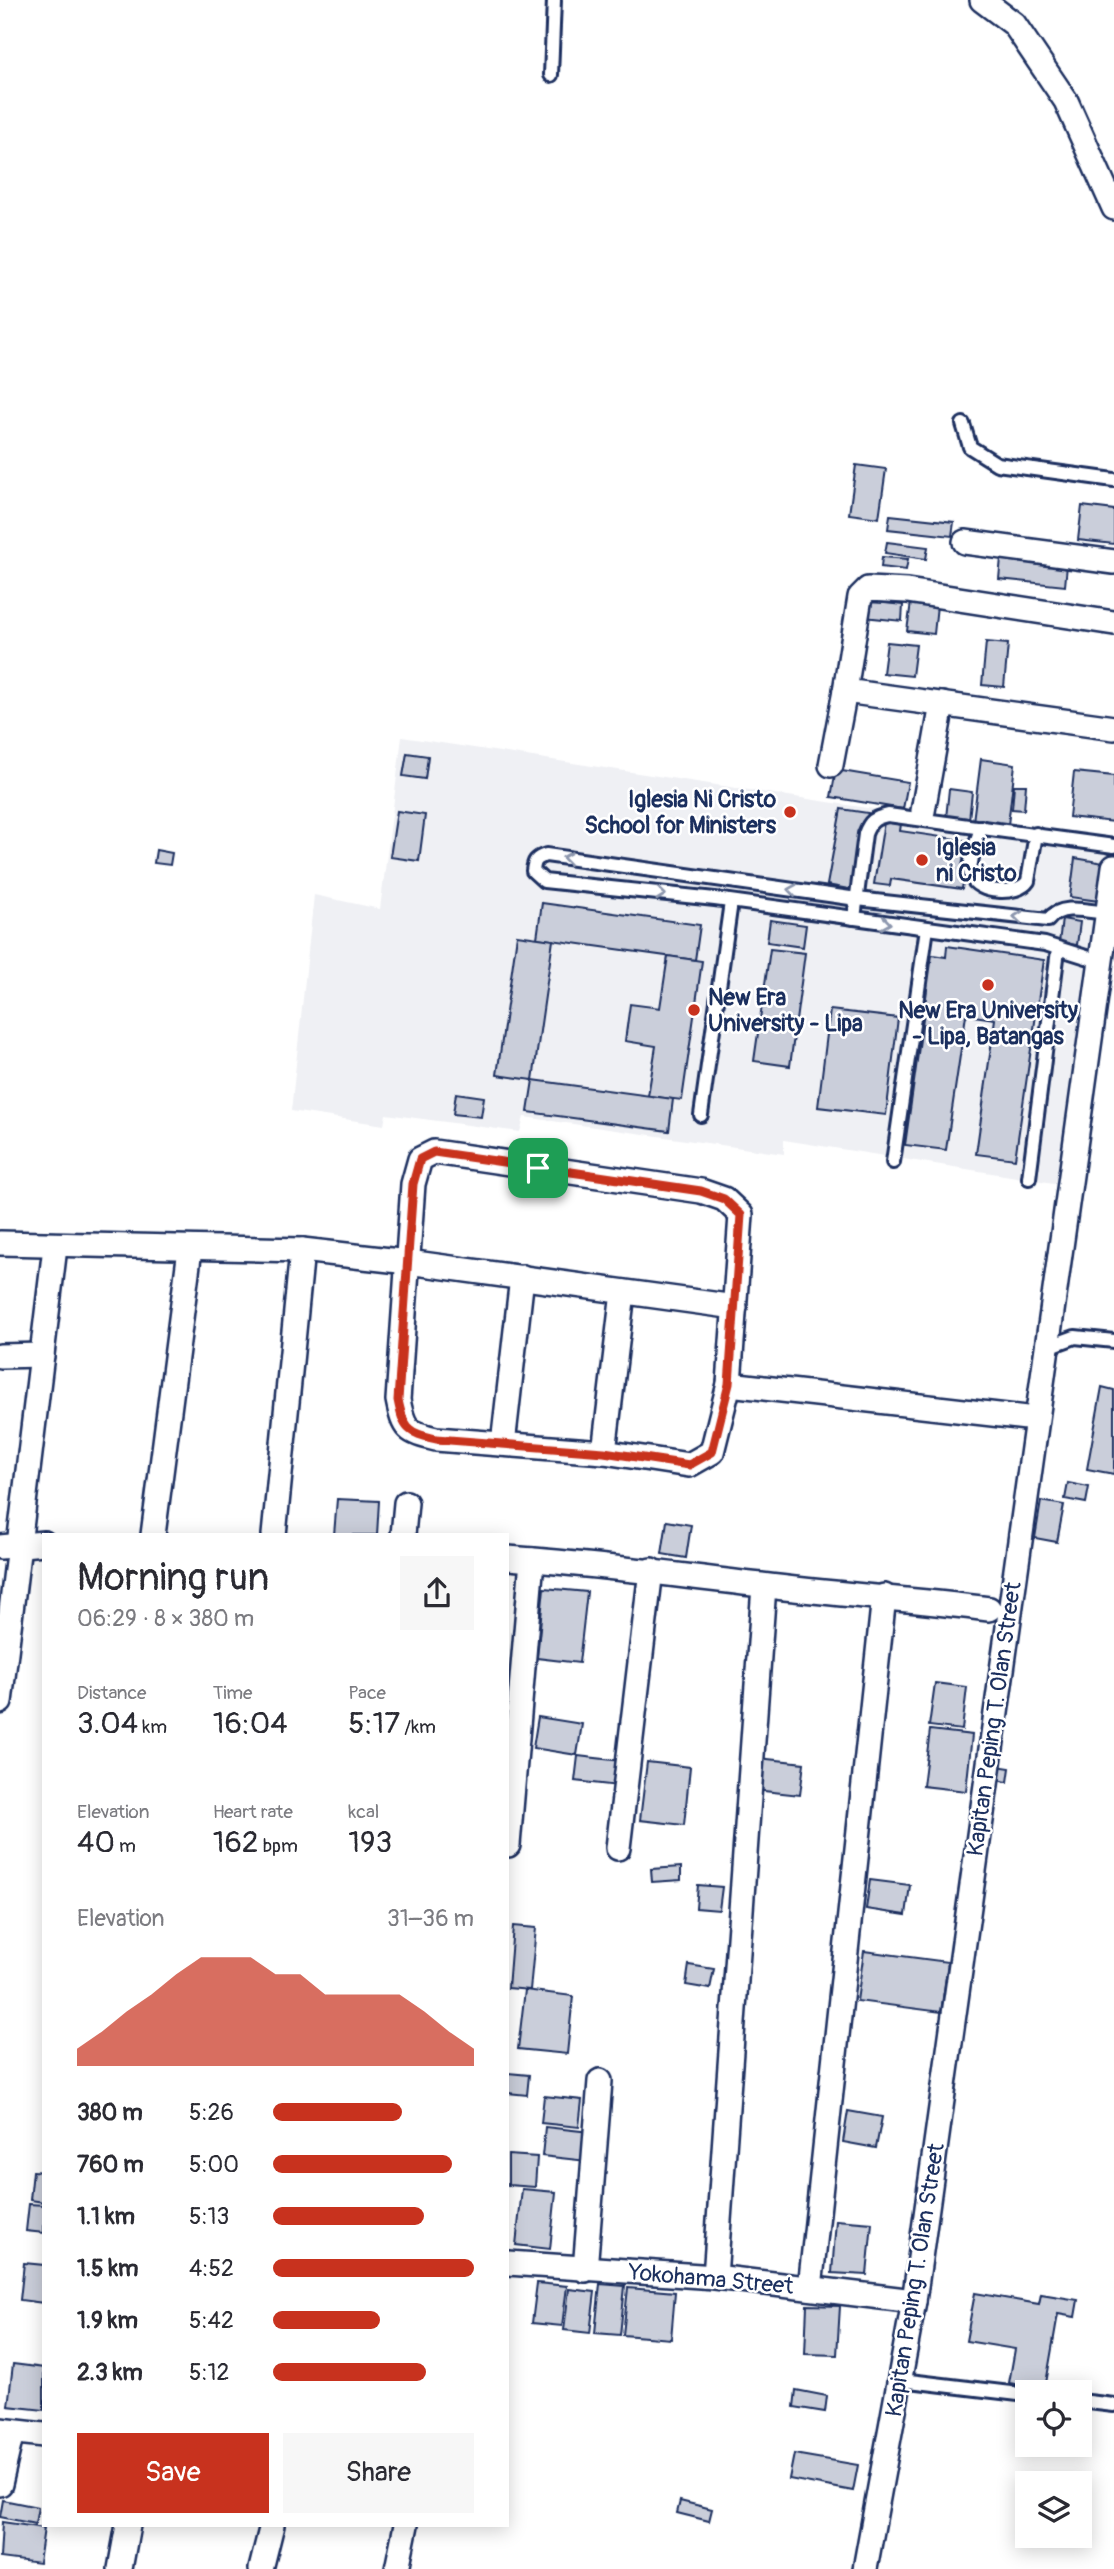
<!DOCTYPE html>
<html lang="en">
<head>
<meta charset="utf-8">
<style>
	body { margin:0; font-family:Pangolin,sans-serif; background:#f7f7f7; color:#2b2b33; height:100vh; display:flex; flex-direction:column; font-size:26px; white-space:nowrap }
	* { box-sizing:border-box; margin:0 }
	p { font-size:23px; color:#7c7c81 }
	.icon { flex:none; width:38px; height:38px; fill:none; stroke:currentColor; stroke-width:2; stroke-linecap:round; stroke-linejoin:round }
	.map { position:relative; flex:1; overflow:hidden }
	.sheet { position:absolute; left:42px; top:1533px; width:467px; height:994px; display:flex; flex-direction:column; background:#fff; border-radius:0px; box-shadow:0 4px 18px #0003 }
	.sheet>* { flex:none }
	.fabs { position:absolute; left:1015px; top:2380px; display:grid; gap:14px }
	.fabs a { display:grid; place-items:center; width:77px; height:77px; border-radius:0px; background:#fff; box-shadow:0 4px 18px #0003; font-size:35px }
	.pin { position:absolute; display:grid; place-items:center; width:60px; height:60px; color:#fff; margin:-30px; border-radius:14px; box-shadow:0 4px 10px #0006 }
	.round { display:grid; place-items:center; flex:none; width:74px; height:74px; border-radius:0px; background:#f7f7f7 }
	.summary { display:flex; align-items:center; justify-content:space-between; height:119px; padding:0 35px }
	h1 { font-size:38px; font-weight:600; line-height:52px }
	.stats { display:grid; grid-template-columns:repeat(3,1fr); gap:10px; height:119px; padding:7px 35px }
	.stats div { display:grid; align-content:center }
	.stats b { font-size:30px; font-weight:600 }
	.stats small { font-size:19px; font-weight:400 }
	.stats p { font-size:19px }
	.chart { height:196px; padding:14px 35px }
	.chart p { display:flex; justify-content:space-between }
	.chart svg { width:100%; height:126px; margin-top:7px; fill:#c8321e; opacity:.7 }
	.action { display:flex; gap:14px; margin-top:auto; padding:14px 35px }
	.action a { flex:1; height:80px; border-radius:0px; background:#c8321e; color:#fff; font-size:28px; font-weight:600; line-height:80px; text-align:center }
	.action a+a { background:#f7f7f7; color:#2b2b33 }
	ul { padding:0 35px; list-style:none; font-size:23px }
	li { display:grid; grid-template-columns:112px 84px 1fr; align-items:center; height:52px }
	li i { height:18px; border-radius:9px; background:#c8321e }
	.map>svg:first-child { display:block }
	.built { fill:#eff0f4 }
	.building { fill:#caceda; stroke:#1b2f5e; stroke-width:2 }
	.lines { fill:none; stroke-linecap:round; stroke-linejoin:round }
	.lane-casing { stroke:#1b2f5e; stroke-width:18 }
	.street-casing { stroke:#1b2f5e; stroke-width:28 }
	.lane { stroke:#fff; stroke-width:12 }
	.street { stroke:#fff; stroke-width:23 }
	.oneway { stroke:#8d97ae }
	.route-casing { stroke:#fff; stroke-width:14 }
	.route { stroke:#c8321e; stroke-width:9 }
	.poi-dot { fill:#c8321e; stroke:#fff; stroke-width:2.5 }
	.labels { text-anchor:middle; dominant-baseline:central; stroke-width:5; stroke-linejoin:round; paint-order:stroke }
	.poi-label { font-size:23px; font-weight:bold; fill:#1b2f5e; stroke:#fff; text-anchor:start }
	.street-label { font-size:23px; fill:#1b2f5e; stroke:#fff }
</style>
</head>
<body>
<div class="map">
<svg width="1114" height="2569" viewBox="0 0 1114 2569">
	<rect width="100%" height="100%" fill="#fff"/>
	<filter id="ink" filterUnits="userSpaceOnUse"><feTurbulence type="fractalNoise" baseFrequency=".0143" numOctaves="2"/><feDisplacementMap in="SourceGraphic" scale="14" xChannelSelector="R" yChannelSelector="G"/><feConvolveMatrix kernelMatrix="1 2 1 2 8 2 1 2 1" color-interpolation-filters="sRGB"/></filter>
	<g filter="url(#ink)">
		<polygon class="built" points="402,737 1109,845 1060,1184 784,1140 784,1154 524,1117 520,1132 386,1114 384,1125 291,1111 314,895 380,909"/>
		<g class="building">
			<polygon points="856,465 886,469 879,518 849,514"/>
			<polygon points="1082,506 1114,510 1114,544 1078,540"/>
			<polygon points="890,515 954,522 952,536 888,529"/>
			<polygon points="887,542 928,547 926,559 885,553"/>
			<polygon points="882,557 908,559 906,570 881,567"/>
			<polygon points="1001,558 1067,565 1065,586 999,579"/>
			<polygon points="866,601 903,605 902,621 864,617"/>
			<polygon points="911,602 937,605 934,634 907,631"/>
			<polygon points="887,642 916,645 912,676 883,673"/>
			<polygon points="986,642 1008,644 1004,687 982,685"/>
			<polygon points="407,753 428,756 425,779 403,776"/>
			<polygon points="981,759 1015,764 1008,825 973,821"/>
			<polygon points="836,770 908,782 903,809 831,797"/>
			<polygon points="1074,772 1114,776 1114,822 1069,817"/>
			<polygon points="1014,785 1026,785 1024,810 1012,809"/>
			<polygon points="949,789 972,792 969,820 946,818"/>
			<polygon points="841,809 868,813 854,890 827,885"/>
			<polygon points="397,811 425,815 419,861 390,857"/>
			<polygon points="884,822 901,824 900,831 969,841 962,889 891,879 890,886 874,884"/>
			<polygon points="156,850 172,853 170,865 154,863"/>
			<polygon points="1075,858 1104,863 1099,901 1070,897"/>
			<polygon points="542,903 700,925 695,960 537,938"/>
			<polygon points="1062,919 1080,922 1077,945 1059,943"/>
			<polygon points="770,920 806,925 803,947 767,942"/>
			<polygon points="517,935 553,940 533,1080 497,1075"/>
			<polygon points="947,946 1044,960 1015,1159 976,1154 995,1019 966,1015 946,1150 905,1145 932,955 946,957"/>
			<polygon points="770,949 805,953 790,1066 754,1061"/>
			<polygon points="668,956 702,961 682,1100 648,1096 656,1046 625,1041 630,1004 660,1008"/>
			<polygon points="830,1010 898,1018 886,1115 818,1107"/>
			<polygon points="533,1080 673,1099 669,1131 528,1112"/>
			<polygon points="456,1093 484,1097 481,1117 453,1114"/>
			<polygon points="1102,1387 1114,1390 1114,1474 1087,1469"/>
			<polygon points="1068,1483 1089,1487 1086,1503 1065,1499"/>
			<polygon points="337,1499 379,1501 377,1535 334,1535"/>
			<polygon points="1041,1501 1064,1505 1057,1542 1035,1538"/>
			<polygon points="667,1521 691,1525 686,1558 662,1554"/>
			<polygon points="544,1588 587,1592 579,1663 537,1658"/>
			<polygon points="935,1683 967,1687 962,1730 929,1726"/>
			<polygon points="538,1717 582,1724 577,1755 533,1748"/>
			<polygon points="930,1730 972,1735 966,1791 923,1786"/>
			<polygon points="578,1756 621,1761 618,1786 575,1781"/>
			<polygon points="758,1758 804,1763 800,1795 755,1790"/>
			<polygon points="647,1762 690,1767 684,1825 640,1820"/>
			<polygon points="997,1766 1010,1768 1008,1782 995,1780"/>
			<polygon points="681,1867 681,1880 652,1882 651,1869"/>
			<polygon points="870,1880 910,1885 906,1915 866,1909"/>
			<polygon points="698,1885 722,1887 719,1910 696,1908"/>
			<polygon points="513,1926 536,1928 530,1990 508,1988"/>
			<polygon points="864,1951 948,1962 941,2012 857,2001"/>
			<polygon points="689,1965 714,1969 710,1989 686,1985"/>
			<polygon points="525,1990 573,1996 567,2054 518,2049"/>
			<polygon points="508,2073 529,2075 527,2095 508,2093"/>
			<polygon points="544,2096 582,2100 579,2127 541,2123"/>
			<polygon points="848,2111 882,2117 876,2148 843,2142"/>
			<polygon points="545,2127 590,2132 587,2161 542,2156"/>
			<polygon points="508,2155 537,2157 535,2187 508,2185"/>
			<polygon points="33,2171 44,2172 44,2202 30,2200"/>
			<polygon points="522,2189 556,2192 550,2249 516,2245"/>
			<polygon points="29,2204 44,2205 44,2233 26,2231"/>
			<polygon points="836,2220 872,2223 867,2275 832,2273"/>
			<polygon points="24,2263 44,2265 44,2303 20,2300"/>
			<polygon points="537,2283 567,2286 562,2326 532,2323"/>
			<polygon points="600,2284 625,2286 620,2335 595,2333"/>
			<polygon points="628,2288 675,2292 671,2339 623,2335"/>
			<polygon points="569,2289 595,2292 590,2333 564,2330"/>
			<polygon points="975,2293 1039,2304 1041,2294 1078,2300 1075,2317 1058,2314 1045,2389 1009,2383 1015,2349 966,2341"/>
			<polygon points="807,2305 840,2306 837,2355 805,2354"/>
			<polygon points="13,2364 44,2368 44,2410 8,2406"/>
			<polygon points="796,2390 827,2396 825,2412 794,2407"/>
			<polygon points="794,2454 858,2465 853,2491 789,2479"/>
			<polygon points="3,2500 38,2507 35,2524 0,2517"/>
			<polygon points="680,2501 712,2509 709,2521 677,2513"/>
			<polygon points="2,2522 44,2528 39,2563 0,2558"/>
		</g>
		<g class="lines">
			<g class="lane-casing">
				<g id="lane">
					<polyline points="551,75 554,0"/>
					<polyline points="963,424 970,447 997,464 1114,480"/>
					<path d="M981,827C978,840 967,863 971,876C977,894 1018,896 1028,881L1036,834"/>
					<path d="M854,918L865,834C870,821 874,818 888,815L1114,846"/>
					<path d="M1099,961L1045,944L715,899L544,881L533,871C534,861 536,858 546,855L857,899L1048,920C1061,903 1087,911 1106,913"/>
					<polyline points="701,1115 731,902"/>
					<polyline points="893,1162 927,928"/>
					<polyline points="1029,1178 1058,950"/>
					<polyline points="1045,1348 1075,1337 1114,1341"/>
					<polyline points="901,2380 1027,2395"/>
					<polyline points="1080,2401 1114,2405"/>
				</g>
			</g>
			<g class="street-casing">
				<g id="street">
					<polyline points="982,0 1014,24 1066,101 1114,208"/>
					<polyline points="965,542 1114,562"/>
					<polyline points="1114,623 907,591 868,589 860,597 845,691 1114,728"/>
					<polyline points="831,765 845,691"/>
					<polyline points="923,811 942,704"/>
					<path d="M434,1152L701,1191L724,1199L741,1215L729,1384L712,1452L689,1465L604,1452L436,1439C407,1432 404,1430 398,1400L413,1184L420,1159Z"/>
					<polyline points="0,1243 302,1250 408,1262 735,1307"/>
					<polyline points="0,1356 42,1355"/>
					<polyline points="729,1384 1035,1419"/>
					<polyline points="503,1444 522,1277"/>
					<polyline points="604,1452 623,1292"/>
					<polyline points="153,1535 190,1249"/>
					<polyline points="274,1535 302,1250"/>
					<polyline points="403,1535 406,1503"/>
					<polyline points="0,1547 44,1543"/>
					<path d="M508,1558C593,1564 677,1575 761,1585C837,1595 913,1599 989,1609"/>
					<polyline points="0,1702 55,1247"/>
					<polyline points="508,1845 532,1560"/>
					<polyline points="618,1848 651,1570"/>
					<polyline points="508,2263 715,2277 914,2301"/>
					<polyline points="585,2270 600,2081"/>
					<polyline points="715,2277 764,1586"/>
					<polyline points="810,2288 884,1596"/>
					<polyline points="0,2430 44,2435"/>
					<polyline points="0,2484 12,2432"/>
					<polyline points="120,2569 128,2525"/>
					<polyline points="261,2569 272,2525"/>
					<polyline points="397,2569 406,2525"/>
					<polyline points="865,2569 914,2301 1114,867"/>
				</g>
			</g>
			<use href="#lane" class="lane"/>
			<use href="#street" class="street"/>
		</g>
		<defs><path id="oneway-chevron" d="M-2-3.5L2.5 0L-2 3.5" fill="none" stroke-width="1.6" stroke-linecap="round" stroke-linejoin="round" transform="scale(1.75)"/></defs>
		<g class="oneway">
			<use href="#oneway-chevron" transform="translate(567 858) rotate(-172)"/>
			<use href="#oneway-chevron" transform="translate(792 890) rotate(-172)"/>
			<use href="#oneway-chevron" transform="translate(661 894) rotate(6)"/>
			<use href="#oneway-chevron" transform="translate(1018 917) rotate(-174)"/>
			<use href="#oneway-chevron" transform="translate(886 923) rotate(8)"/>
		</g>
	</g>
	<g class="lines" filter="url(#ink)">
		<g class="route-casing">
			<path id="route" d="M434,1152L701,1191L724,1199L741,1215L729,1384L712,1452L689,1465L604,1452L436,1439C407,1432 404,1430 398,1400L413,1184L420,1159Z"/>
		</g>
		<use href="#route" class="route"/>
	</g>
	<g class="poi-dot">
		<circle cx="790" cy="812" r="7"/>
		<circle cx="922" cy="860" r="7"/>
		<circle cx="988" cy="985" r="7"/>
		<circle cx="694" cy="1010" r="7"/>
	</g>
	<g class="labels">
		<g class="poi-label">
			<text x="776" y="799" text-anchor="end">Iglesia Ni Cristo<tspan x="776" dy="26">School for Ministers</tspan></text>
			<text x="936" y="847">Iglesia<tspan x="936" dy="26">ni Cristo</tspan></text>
			<text x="708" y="997">New Era<tspan x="708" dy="26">University - Lipa</tspan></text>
			<text x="988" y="1010" text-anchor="middle">New Era University<tspan x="988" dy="26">- Lipa, Batangas</tspan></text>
		</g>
		<g class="street-label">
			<text transform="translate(994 1719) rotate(-82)">Kapitan Peping T. Olan Street</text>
			<text transform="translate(711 2279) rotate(5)">Yokohama Street</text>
			<text transform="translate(915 2280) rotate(-81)">Kapitan Peping T. Olan Street</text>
		</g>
	</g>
</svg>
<div class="fabs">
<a><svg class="icon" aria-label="locate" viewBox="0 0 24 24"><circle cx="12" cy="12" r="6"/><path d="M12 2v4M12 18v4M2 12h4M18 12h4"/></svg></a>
<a><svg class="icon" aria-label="layers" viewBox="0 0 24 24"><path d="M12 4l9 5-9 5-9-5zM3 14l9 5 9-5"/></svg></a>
</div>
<div class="pin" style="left:538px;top:1168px;background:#1e9e55"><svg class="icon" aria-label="arrive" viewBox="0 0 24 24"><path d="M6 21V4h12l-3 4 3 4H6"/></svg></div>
<section class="sheet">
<div class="summary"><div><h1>Morning run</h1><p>06:29 · 8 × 380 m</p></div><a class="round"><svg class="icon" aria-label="share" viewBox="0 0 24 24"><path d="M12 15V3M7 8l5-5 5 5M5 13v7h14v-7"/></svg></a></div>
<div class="stats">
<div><p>Distance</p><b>3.04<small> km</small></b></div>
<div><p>Time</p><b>16:04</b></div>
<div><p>Pace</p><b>5:17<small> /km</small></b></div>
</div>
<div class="stats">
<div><p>Elevation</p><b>40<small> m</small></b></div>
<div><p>Heart rate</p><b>162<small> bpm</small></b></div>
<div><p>kcal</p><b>193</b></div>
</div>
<div class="chart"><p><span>Elevation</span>31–36 m</p>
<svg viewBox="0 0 160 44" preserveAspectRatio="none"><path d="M0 44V38L10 32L20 25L30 19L40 12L50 6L60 6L70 6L80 12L90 12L100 19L110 19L120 19L130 19L140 25L150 32L160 38V44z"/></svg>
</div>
<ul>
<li><b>380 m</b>5:26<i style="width:64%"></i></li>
<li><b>760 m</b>5:00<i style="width:89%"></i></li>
<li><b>1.1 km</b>5:13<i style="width:75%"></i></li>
<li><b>1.5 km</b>4:52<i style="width:100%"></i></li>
<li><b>1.9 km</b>5:42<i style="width:53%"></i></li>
<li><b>2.3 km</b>5:12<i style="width:76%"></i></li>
</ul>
<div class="action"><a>Save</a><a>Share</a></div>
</section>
</div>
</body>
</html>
